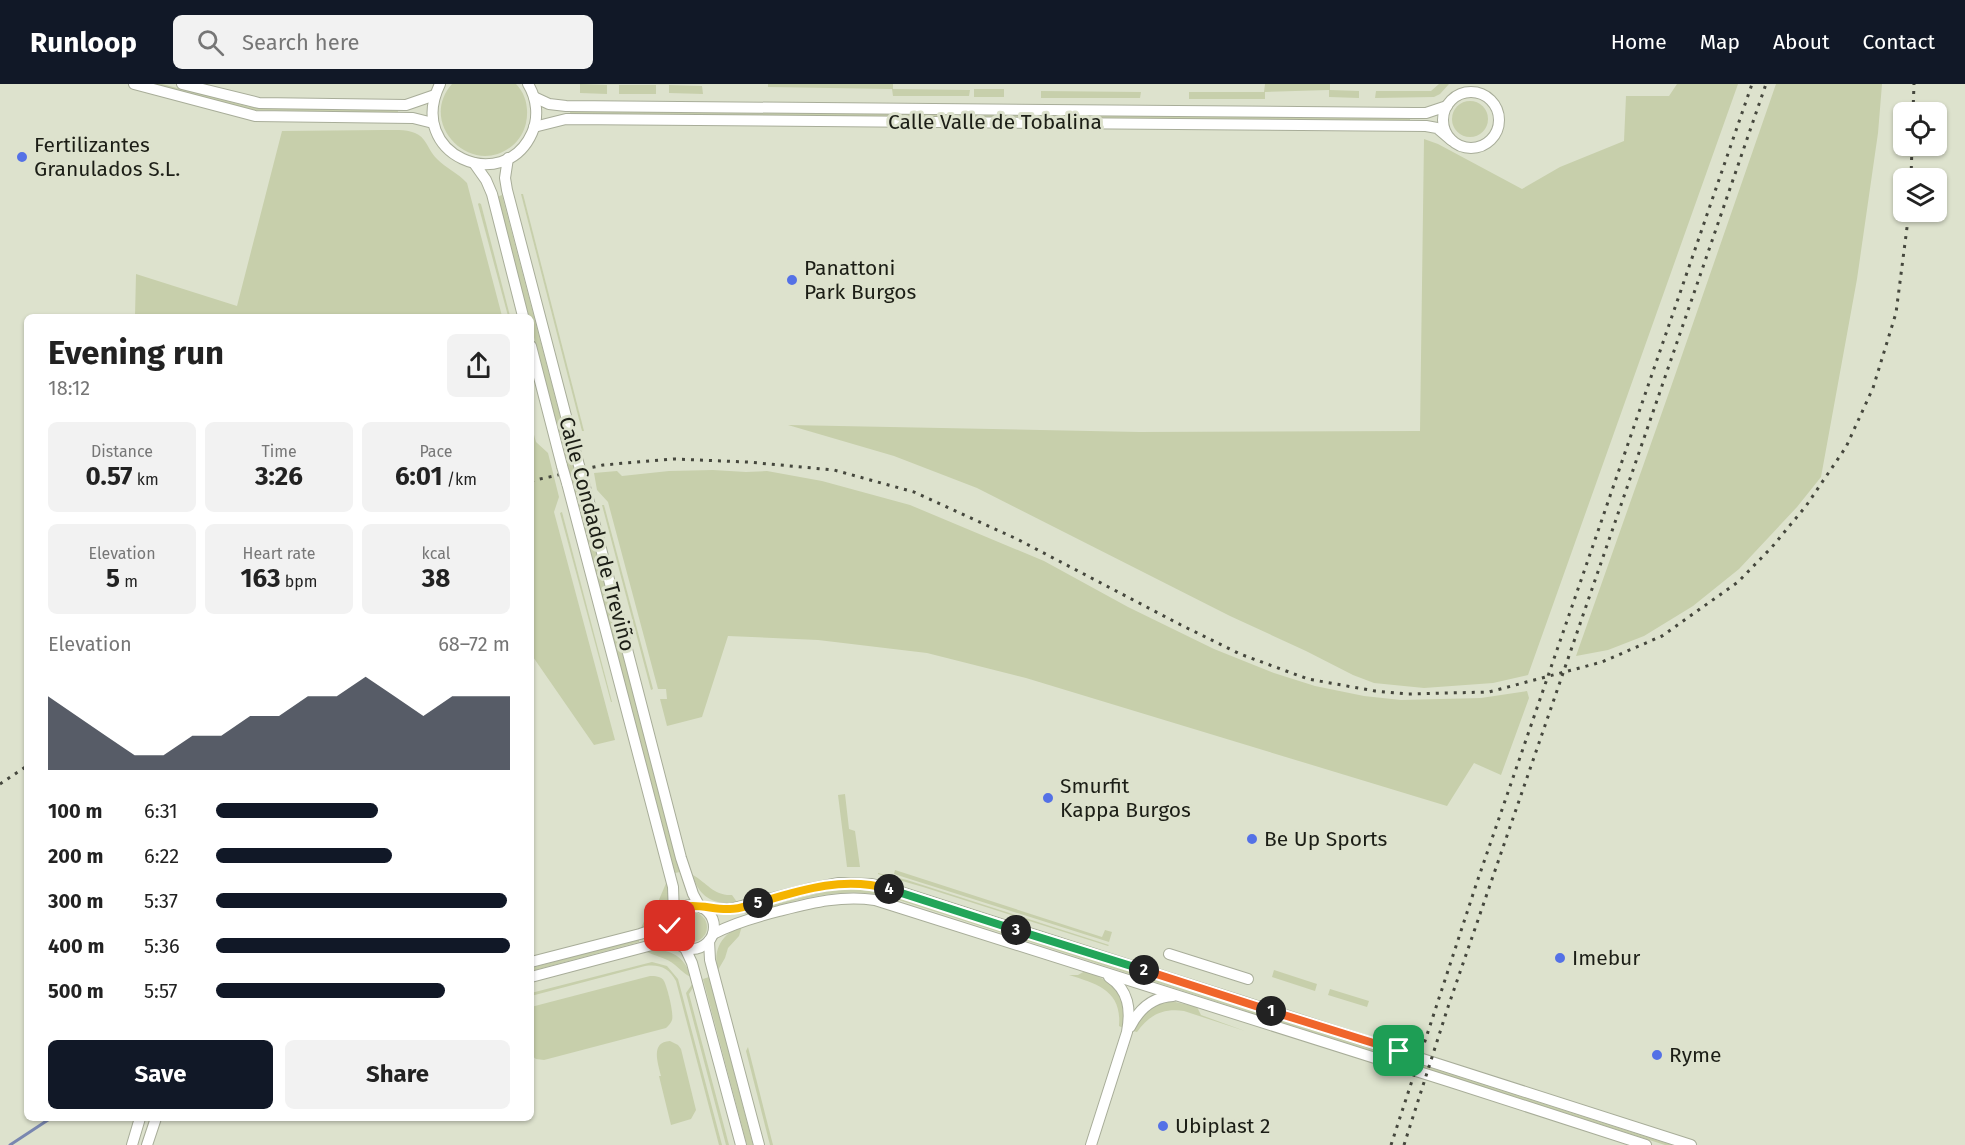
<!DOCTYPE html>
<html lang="en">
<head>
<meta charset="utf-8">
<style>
	body { margin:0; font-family:"Fira Sans",sans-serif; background:#f2f2f2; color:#222; height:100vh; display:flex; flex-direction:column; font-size:22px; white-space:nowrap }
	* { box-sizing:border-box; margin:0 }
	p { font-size:20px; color:#767676 }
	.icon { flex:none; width:33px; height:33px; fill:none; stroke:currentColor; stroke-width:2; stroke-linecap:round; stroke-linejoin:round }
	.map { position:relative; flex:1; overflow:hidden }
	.panel { position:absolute; left:24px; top:230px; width:510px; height:807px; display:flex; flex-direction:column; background:#fff; border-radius:9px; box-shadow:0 2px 4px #0004 }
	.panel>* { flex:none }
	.fabs { position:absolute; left:1893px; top:18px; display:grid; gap:12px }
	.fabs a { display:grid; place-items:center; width:54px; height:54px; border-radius:9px; background:#fff; box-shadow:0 2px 4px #0004; font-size:30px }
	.pin { position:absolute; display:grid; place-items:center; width:51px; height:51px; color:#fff; margin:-26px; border-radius:12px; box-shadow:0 3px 9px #0006 }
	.km { position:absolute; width:30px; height:30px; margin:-15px; border-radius:50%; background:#222; color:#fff; font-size:16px; line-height:30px; text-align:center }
	.round { display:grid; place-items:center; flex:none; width:63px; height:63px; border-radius:9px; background:#f2f2f2 }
	.headline { display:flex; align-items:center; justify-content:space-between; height:102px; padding:0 24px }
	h1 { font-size:33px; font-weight:700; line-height:45px }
	.stats { display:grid; grid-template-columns:repeat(3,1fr); gap:9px; height:102px; padding:6px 24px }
	.stats div { display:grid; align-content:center; border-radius:9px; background:#f2f2f2; text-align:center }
	.stats b { font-size:26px; font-weight:700 }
	.stats small { font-size:16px; font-weight:400 }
	.stats p { font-size:16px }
	.chart { height:168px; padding:12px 24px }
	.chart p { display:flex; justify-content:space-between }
	.chart svg { width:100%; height:108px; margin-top:6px; fill:#111827; opacity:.7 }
	.primary-button { display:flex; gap:12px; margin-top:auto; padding:12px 24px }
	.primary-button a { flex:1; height:69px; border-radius:9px; background:#111827; color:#fff; font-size:24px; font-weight:700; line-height:69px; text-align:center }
	.primary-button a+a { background:#f2f2f2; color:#222 }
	ul { padding:0 24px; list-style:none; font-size:20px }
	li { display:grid; grid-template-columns:96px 72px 1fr; align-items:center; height:45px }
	li i { height:15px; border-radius:8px; background:#111827 }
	header { display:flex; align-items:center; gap:36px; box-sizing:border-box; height:84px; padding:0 30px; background:#111827; color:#fff }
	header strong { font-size:28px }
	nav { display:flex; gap:33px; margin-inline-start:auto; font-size:21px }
	.search { width:420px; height:54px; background:#f2f2f2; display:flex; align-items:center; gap:15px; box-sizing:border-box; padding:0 21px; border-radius:9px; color:#767676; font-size:22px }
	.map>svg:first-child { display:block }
	.green { fill:#c7cfab }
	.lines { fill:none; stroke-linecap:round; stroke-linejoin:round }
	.stream { stroke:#7987b0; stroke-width:3 }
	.minor-casing { stroke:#a8ad99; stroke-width:12 }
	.minor { stroke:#fff; stroke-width:10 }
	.rail { stroke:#45473d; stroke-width:3; stroke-dasharray:3 6; stroke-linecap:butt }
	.minor-bridge-casing { stroke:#a8ad99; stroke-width:12; stroke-linecap:butt }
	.minor-bridge { stroke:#fff; stroke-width:10 }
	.split-1-casing { stroke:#fff; stroke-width:12 }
	.split-2-casing { stroke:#fff; stroke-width:12 }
	.split-3-casing { stroke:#fff; stroke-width:12 }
	.split-4-casing { stroke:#fff; stroke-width:12 }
	.split-5-casing { stroke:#fff; stroke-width:12 }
	.split-6-casing { stroke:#fff; stroke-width:12 }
	.split-1 { stroke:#f0652b; stroke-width:8 }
	.split-2 { stroke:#f0652b; stroke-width:8 }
	.split-3 { stroke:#22a559; stroke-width:8 }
	.split-4 { stroke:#22a559; stroke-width:8 }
	.split-5 { stroke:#f5b400; stroke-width:8 }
	.split-6 { stroke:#f5b400; stroke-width:8 }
	.poi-dot { fill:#5471e6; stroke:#dde2cd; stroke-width:2 }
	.labels { text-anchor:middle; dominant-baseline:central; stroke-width:6; stroke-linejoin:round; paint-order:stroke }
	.street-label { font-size:21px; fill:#1c1e16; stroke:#dde2cd }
	.poi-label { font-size:21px; fill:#1c1e16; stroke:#dde2cd; text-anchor:start }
</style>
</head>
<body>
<header>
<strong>Runloop</strong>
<div class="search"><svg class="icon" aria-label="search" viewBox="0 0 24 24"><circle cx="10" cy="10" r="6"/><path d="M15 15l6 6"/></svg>Search here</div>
<nav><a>Home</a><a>Map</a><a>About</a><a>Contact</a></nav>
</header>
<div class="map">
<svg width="1965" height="1061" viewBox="0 0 1965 1061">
	<rect width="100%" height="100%" fill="#dde2cd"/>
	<g class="green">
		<polygon points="150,0 162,0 250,23 398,26 398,29 249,26"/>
		<path d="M452,0H516C526,10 529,25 526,39C524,48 519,56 512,62C471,95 417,39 452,0Z"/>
		<polygon points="580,0 607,1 607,10 580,9"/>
		<polygon points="768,0 893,0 893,5 970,6 969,12 893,12 892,5 768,3"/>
		<polygon points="1265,0 1330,0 1330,6 1359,7 1359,14 1329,13 1329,6 1265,8 1265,15 1189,15 1189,8 1264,8"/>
		<polygon points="1439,0 1449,0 1440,10 1434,13 1375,14 1376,7 1431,7"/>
		<polygon points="1677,0 1738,0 1528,591 1493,599 1424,604 1374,599 1353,591 1306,567 1230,532 977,404 894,372 788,341 1139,348 1420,347 1424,55 1438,60 1522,105 1560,83 1624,57 1626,12 1669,12"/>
		<polygon points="1776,0 1882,0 1878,49 1857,195 1821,393 1797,423 1739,485 1693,522 1644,552 1608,566 1576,572 1672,300"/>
		<rect x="619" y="1" width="37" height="9"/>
		<polygon points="669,1 702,2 703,10 669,9"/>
		<rect x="974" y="5" width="30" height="8"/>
		<polygon points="1041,7 1141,8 1140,14 1041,14"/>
		<circle cx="1470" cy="35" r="18"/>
		<polygon points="570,27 1410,34 1410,37 570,30"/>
		<path d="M384,46C397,46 416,44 424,56C429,63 431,69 437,75C446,84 458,89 467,99L502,232H135L136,190L237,222L282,47Z"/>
		<polygon points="521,110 523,110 584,347 582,347"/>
		<polygon points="502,111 680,788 675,789 531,242 531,232 528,232 497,113"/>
		<polygon points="479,119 481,120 510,232 508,232 478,120"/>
		<polygon points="531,340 536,358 548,369 559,413 554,428 615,656 594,661 531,570"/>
		<polygon points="713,386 746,388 767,387 822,397 910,421 1044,477 1128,523 1214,565 1274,589 1315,602 1364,612 1401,616 1481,614 1527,607 1529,614 1501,691 1474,679 1447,722 1026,594 927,569 818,556 728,552 702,633 667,642 660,615 667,615 666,605 658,605 608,418 597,406 594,389 617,387 622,392 669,387"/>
		<polygon points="602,421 604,421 653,605 651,606"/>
		<polygon points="562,428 612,618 611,618 560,429"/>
		<polygon points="845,710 849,745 855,747 860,783 847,783 838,711"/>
		<polygon points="895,786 1102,853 1105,846 1112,848 1109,858 894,790"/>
		<polygon points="878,789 907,796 1109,861 1108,862 923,803 878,790"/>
		<path d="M693,791C707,799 714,812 732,811L737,818C715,822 698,813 693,791Z"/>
		<path d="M667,797C671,821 665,836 641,844L646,833L655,825Z"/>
		<path d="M856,805L888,810L1672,1061H1665L886,812C835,801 793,818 745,830L744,828L828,807Z"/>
		<circle cx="692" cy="843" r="15"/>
		<path d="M742,842L739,852L728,864L725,874L718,886C712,865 723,849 742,842Z"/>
		<polygon points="639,855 639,858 531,887 531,884"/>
		<path d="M659,866C677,868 686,877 691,893C682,889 679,883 671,878C663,873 655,872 647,868Z"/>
		<path d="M652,878L667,882L678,895L722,1061H719L676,897C669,884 660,880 645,882L531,912V909Z"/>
		<polygon points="1274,886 1317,900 1315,907 1272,893"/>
		<path d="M1085,887C1115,898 1128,910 1123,944L1119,942C1122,907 1098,900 1069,891H1078Z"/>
		<path d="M650,892C655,892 661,892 664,897C667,902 674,930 672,936C671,939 669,941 666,944L544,976L536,975L531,971V923Z"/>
		<polygon points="709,893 753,1061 747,1061 703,895"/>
		<polygon points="693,899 694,902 689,910 729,1061 726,1061 686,909"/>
		<polygon points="1330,905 1369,917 1367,923 1328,911"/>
		<path d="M1171,917L1197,923L1201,931L1245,947L1184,927C1163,924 1149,931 1137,948L1133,947C1144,929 1149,921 1171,917Z"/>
		<path d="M670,957L678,961L681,965L696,1026L691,1035L671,1041L659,992H661C658,979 650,958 670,957Z"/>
		<polygon points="748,963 773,1061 770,1061 746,967"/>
	</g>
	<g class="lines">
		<polyline class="stream" points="10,1061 51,1034"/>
		<g class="minor-casing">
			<g id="minor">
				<polyline points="134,0 255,32 413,34 433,39"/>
				<polyline points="182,0 259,19 406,21 435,11"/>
				<path d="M440,0C405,71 504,112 532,49C539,33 537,15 528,0"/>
				<circle cx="1471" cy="36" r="28"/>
				<polyline points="534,13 549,20 566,22 1414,29 1426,29 1447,22"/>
				<polyline points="534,43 566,35 1426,42 1437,44 1451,56"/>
				<polyline points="508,74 505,94 507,106 578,378"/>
				<polyline points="474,79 486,96 492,110 523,232"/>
				<polyline points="531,262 562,382"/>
				<polyline points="583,395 681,774 693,810 700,823"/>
				<polyline points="567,399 673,803 674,831"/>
				<circle cx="692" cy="843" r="22"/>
				<polyline points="702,824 730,825 808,805 839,799 872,800 901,808 1691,1061"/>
				<path d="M713,850C734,839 755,833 779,827C811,819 841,811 875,816L1454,999L1646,1061"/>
				<polyline points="709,857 710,876 759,1061"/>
				<polyline points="685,864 692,879 741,1061"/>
				<polyline points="1169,870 1248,895"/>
				<polyline points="531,878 640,850 655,845 674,832"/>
				<polyline points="531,893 652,861 680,861"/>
				<path d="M1130,943C1139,925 1152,913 1173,912"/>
				<polyline points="132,1061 140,1034"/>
				<polyline points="147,1061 156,1034"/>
				<path d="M1091,1061L1127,948C1131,926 1129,906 1109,893"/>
			</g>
		</g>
		<use href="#minor" class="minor"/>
		<g class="rail">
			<polyline points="1913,28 1914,0"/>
			<polyline points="1911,94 1912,62"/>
			<polyline points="531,397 603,381 673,375 748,378 834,386 914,408 1017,455 1181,541 1240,570 1308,595 1375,607 1407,610 1489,608 1602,578 1662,552 1738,498 1772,463 1806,422 1846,363 1873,304 1896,229 1909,128"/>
			<polyline points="0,700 27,682"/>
			<polyline points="1391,1061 1476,801 1752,0"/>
			<polyline points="1404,1061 1448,923 1766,0"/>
		</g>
		<g class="minor-bridge-casing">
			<g id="minor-bridge">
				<polyline points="578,378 583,395"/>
				<polyline points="562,382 567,399"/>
			</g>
		</g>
		<use href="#minor-bridge" class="minor-bridge"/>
	</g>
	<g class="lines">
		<g class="split-1-casing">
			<polyline id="split-1" points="1271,927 1399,967"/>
		</g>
		<g class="split-2-casing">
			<polyline id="split-2" points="1144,886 1271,927"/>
		</g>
		<g class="split-3-casing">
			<polyline id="split-3" points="1016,846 1144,886"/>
		</g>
		<g class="split-4-casing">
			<polyline id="split-4" points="889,805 1016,846"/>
		</g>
		<g class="split-5-casing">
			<path id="split-5" d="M758,819C801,806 843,792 889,805"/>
		</g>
		<g class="split-6-casing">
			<path id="split-6" d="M670,842C675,809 708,827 730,825C739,825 749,821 758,819"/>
		</g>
		<use href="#split-1" class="split-1"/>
		<use href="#split-2" class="split-2"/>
		<use href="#split-3" class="split-3"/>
		<use href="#split-4" class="split-4"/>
		<use href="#split-5" class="split-5"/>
		<use href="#split-6" class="split-6"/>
	</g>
	<g class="poi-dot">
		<circle cx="22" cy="73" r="6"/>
		<circle cx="792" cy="196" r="6"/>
		<circle cx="1048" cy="714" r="6"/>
		<circle cx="1252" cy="755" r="6"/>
		<circle cx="1560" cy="874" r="6"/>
		<circle cx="1657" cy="971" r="6"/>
		<circle cx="1163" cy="1042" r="6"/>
	</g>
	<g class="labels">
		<g class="street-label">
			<text x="995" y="38">Calle Valle de Tobalina</text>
			<text transform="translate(597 450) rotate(75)">Calle Condado de Treviño</text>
		</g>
		<g class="poi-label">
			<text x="34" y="61">Fertilizantes<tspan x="34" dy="24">Granulados S.L.</tspan></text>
			<text x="804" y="184">Panattoni<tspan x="804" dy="24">Park Burgos</tspan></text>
			<text x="1060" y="702">Smurfit<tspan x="1060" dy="24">Kappa Burgos</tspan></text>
			<text x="1264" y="755">Be Up Sports</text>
			<text x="1572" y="874">Imebur</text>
			<text x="1669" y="971">Ryme</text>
			<text x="1175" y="1042">Ubiplast 2</text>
		</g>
	</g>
</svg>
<div class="fabs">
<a><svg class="icon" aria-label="locate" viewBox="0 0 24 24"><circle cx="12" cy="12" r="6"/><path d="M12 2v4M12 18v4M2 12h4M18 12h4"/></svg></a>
<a><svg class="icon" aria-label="layers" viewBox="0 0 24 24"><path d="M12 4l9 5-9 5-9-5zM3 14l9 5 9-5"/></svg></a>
</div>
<div class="pin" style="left:1399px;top:967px;background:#1e9e55"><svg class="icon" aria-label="arrive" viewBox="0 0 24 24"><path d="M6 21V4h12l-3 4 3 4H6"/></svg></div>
<div class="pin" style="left:670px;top:842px;background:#d93025"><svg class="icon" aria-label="check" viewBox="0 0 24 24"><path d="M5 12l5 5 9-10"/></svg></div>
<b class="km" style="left:1271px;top:927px">1</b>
<b class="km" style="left:1144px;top:886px">2</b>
<b class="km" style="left:1016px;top:846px">3</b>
<b class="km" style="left:889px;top:805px">4</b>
<b class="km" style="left:758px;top:819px">5</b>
<section class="panel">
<div class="headline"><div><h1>Evening run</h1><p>18:12</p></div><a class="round"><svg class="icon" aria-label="share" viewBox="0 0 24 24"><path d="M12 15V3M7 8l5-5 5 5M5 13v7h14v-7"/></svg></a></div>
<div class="stats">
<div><p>Distance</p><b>0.57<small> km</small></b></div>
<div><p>Time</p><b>3:26</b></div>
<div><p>Pace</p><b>6:01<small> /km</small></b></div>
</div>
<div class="stats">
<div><p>Elevation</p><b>5<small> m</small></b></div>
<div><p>Heart rate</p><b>163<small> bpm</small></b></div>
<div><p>kcal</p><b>38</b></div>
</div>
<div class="chart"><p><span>Elevation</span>68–72 m</p>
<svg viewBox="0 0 160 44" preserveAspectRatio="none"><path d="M0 44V14L10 22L20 30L30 38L40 38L50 30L60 30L70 22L80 22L90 14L100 14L110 6L120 14L130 22L140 14L150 14L160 14V44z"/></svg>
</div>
<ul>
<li><b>100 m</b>6:31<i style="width:55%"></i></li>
<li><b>200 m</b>6:22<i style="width:60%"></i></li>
<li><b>300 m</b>5:37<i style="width:99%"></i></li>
<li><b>400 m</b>5:36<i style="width:100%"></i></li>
<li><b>500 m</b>5:57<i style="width:78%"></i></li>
</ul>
<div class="primary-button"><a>Save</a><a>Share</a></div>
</section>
</div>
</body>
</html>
